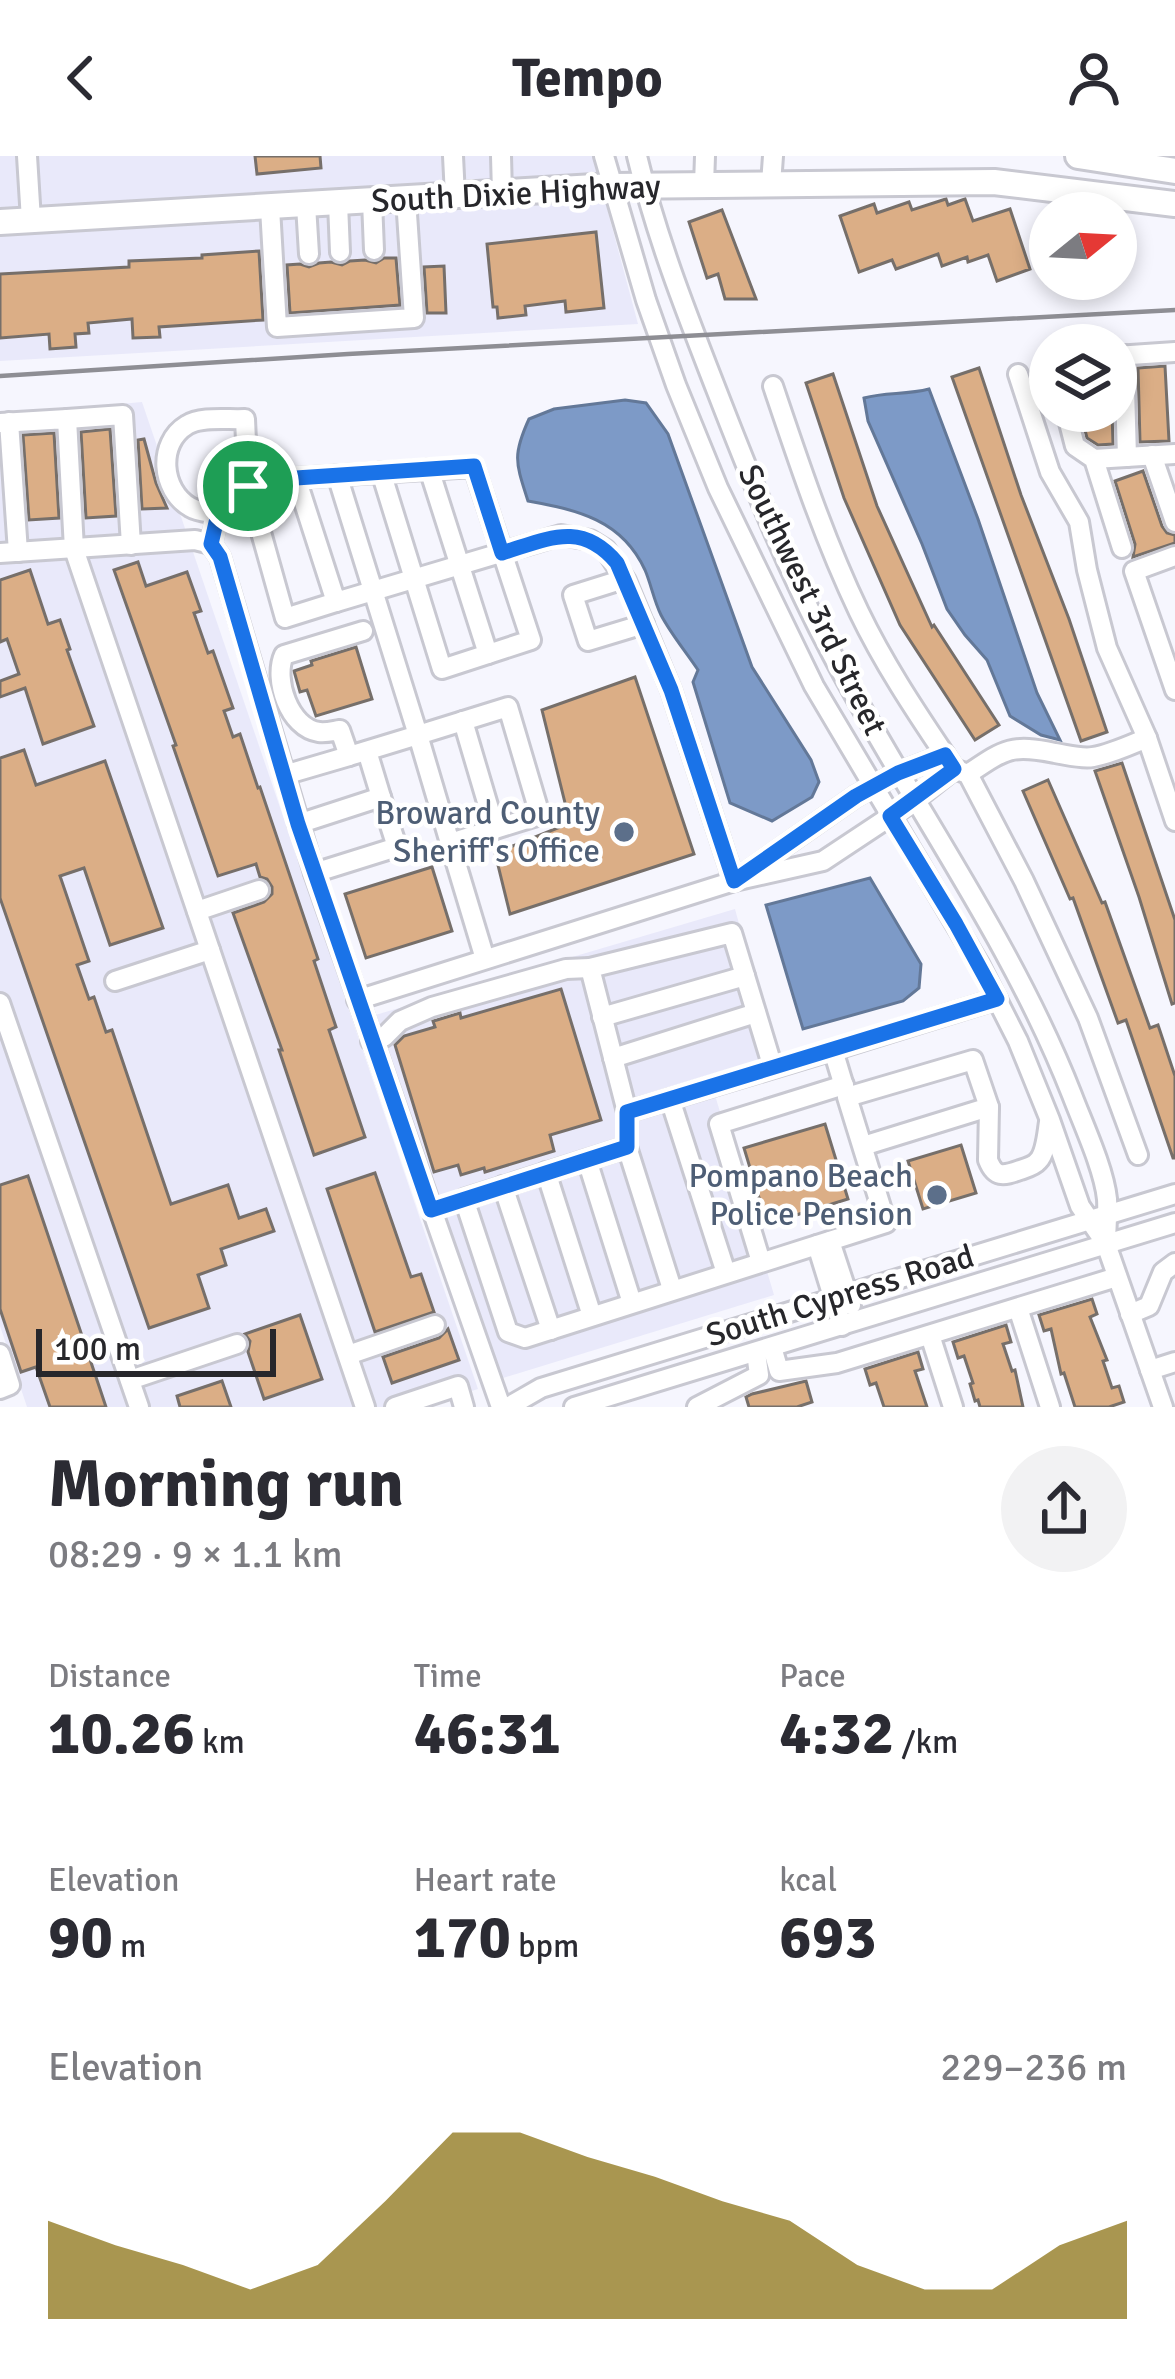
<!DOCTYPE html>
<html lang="en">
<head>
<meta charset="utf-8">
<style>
	body { margin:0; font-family:Signika,sans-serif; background:#f2f2f3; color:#2b2b33; height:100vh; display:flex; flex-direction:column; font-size:45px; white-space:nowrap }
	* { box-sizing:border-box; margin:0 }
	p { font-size:39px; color:#7c7c81 }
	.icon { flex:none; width:66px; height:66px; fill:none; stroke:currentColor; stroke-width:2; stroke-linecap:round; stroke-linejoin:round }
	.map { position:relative; height:1251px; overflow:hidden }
	.drawer { display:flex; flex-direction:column; background:#fff; flex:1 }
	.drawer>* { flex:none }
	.needle { width:78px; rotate:72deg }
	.tools { position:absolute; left:1029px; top:36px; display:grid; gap:24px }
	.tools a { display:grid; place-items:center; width:108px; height:108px; border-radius:50%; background:#fff; box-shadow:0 6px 18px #0003; font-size:60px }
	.scale { position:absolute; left:36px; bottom:30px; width:240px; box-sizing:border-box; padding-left:12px; border:6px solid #27272b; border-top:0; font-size:33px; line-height:42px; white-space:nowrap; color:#27272b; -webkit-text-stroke:9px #fff; paint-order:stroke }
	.pin { position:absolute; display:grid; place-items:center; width:102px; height:102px; color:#fff; margin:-51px; border:6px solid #fff; border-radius:50%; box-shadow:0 3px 12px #0007 }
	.round { display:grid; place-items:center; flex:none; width:126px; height:126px; border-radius:63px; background:#f2f2f3 }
	.headline { display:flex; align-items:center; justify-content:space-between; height:204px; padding:0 48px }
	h1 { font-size:66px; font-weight:700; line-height:90px }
	.stats { display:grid; grid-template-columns:repeat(3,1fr); gap:18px; height:204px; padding:12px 48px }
	.stats div { display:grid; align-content:center }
	.stats b { font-size:60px; font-weight:700 }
	.stats small { font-size:33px; font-weight:400 }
	.stats p { font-size:33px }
	.chart { height:336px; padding:24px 48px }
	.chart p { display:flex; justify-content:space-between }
	.chart svg { width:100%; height:216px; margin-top:12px; fill:#856b07; opacity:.7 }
	header { display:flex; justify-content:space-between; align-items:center; height:156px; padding:0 48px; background:#fff; font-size:54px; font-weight:700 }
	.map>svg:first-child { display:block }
	.built { fill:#e9e9fa }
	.water { fill:#7d9ac7; stroke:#637898; stroke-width:3 }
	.building { fill:#dbae86; stroke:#766f6a; stroke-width:3 }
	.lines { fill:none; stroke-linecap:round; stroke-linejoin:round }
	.minor-casing { stroke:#c8c8d1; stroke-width:24 }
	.major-casing { stroke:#c8c8d1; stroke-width:30 }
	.minor { stroke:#fff; stroke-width:18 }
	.major { stroke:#fff; stroke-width:24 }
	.rail { stroke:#8e8e94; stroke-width:4.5 }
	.route-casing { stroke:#fff; stroke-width:24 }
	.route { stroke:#1a73e8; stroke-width:15 }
	.service-dot { fill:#5c6f8a; stroke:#fff; stroke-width:4.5 }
	.labels { text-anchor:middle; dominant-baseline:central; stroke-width:9; stroke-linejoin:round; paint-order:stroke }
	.street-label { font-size:33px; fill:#27272b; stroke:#fff }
	.service-label { font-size:33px; fill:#4e5e75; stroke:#fff; text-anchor:end }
</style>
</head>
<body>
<header><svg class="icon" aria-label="back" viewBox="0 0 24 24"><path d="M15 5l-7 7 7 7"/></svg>Tempo<svg class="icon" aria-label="person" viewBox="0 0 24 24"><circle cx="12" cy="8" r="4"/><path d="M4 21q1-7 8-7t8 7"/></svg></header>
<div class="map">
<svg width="1175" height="1251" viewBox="0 0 1175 1251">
	<rect width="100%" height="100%" fill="#f6f6fe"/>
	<g class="built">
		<polygon points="0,0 593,0 638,168 0,205"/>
		<polygon points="142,246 478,1233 420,1251 27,1251 0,1170 0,259"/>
		<polygon points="735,753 781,921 715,939 774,1139 503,1222 372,860"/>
	</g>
	<g class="water">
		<path d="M929,233L978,363L1037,537L1060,584L1041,579L1010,560L987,504L965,479L947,453L922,388L868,265L864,242C886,236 906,239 929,233Z"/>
		<path d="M625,244L646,247L668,278L752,511L811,604L819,626L812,641L772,665L730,647L693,526L698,514C686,496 671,478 661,459C654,445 651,428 645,414C622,364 578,354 528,345C516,307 512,300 529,263L554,253Z"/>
		<polygon points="870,722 921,808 919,832 903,845 803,873 766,749"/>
	</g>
	<g class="building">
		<polygon points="255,0 320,0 321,12 257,18"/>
		<polygon points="946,43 948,49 965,43 973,65 1010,53 1030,113 997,125 988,99 968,106 967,101 942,110 938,98 896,113 892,104 859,116 840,60 874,48 877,57 909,46 912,54"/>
		<polygon points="722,54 756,143 725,143 718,118 707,122 689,66"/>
		<polygon points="596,76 604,152 566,156 565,145 525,150 526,159 498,162 497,151 493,151 487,88"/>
		<polygon points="259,95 263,164 159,171 160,181 133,182 132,163 88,167 89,177 75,178 76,191 50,193 49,178 0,182 0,118 129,111 129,105 202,102 202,99"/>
		<polygon points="384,102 396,102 400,149 290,157 287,109 300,108 309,111 319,107 331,106 342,109 350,105 365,104 376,107"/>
		<polygon points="444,110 446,157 427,157 424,111"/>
		<polygon points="1165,210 1169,285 1140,286 1138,212"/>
		<polygon points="979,212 1021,339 1069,463 1107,576 1081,585 952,221"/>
		<polygon points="833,218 877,350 932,471 934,469 999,569 975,584 900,469 844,342 806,227"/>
		<polygon points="1080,255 1112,255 1113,288 1098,289 1087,282"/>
		<polygon points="110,273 116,360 86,362 81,276"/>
		<polygon points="54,277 59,362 29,364 23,279"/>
		<polygon points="144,283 156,327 167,352 142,353 138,284"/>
		<polygon points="1143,315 1162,370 1167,377 1175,379 1175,387 1133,401 1135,388 1115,325"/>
		<polygon points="138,406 146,430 187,416 201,455 194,457 208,497 213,495 233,552 224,555 233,581 240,578 258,632 260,631 318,803 314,805 336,871 329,874 365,981 314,999 279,894 282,894 233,757 264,746 272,738 272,731 267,723 260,721 256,708 218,720 173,590 176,589 114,414"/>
		<polygon points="30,414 48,468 60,464 70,493 67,494 94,570 43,588 25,532 0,541 0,525 19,518 7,483 0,486 0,424"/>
		<polygon points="356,491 372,543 316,560 307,534 300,536 294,515 312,509 311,505"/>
		<polygon points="635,521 694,698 510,758 495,697 570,667 542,554"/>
		<polygon points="24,594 36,629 105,605 163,772 110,789 84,712 60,720 89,805 77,809 89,843 94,841 106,876 112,874 171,1048 228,1029 239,1062 266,1053 274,1075 221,1093 226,1109 198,1119 209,1152 149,1172 0,742 0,602"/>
		<polygon points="1122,607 1175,764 1175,847 1172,848 1139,741 1095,615"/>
		<polygon points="1048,624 1102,747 1105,746 1150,872 1158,869 1175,920 1175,1002 1173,1002 1126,864 1118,867 1073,742 1070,743 1023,635"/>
		<polygon points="432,711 452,775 366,802 345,738"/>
		<polygon points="561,833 601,964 550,979 554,995 485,1016 484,1012 461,1019 458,1009 434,1016 395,889 404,880 435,871 433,865 437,864 460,857 461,862"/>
		<polygon points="825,968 848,1043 767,1068 744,992"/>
		<polygon points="961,989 976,1037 923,1053 908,1005"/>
		<polygon points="375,1017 411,1121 421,1118 434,1156 375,1176 327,1033"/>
		<polygon points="28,1020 99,1230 106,1251 50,1251 36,1211 21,1216 0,1153 0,1029"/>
		<polygon points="1092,1143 1097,1158 1090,1161 1107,1204 1103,1205 1112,1232 1119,1230 1124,1246 1109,1251 1075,1251 1064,1217 1061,1218 1051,1173 1044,1175 1039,1159"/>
		<polygon points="300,1159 322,1223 264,1243 248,1196 250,1185 245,1178"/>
		<polygon points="1006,1169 1011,1186 1003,1188 1012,1215 1015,1214 1023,1251 980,1251 978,1244 975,1245 970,1228 973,1227 964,1200 958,1202 953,1186"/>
		<polygon points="448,1173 459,1204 392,1227 383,1201 439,1182"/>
		<polygon points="918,1196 923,1213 915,1215 927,1251 884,1251 876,1227 870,1229 865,1213"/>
		<polygon points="222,1225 231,1251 180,1251 177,1240"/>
		<polygon points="806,1225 812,1246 797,1251 749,1251 746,1241 752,1238"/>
	</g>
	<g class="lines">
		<g class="minor-casing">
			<g id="minor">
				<polyline points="27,0 31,64"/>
				<polyline points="453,0 455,40"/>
				<polyline points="501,0 502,37"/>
				<polyline points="604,0 646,144 676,229 718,332 814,530 979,808 1018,885 1050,964 1080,1050 1106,1088 1163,1251"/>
				<path d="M637,0C656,80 686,156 716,233C751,323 787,414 833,500C911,648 1011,783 1072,939C1083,968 1104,1013 1107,1043C1108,1058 1106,1073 1106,1088"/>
				<polyline points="771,28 773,0"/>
				<polyline points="704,29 705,0"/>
				<polyline points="372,45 374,94"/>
				<polyline points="338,47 340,96"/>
				<polyline points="306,49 309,98"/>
				<polyline points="270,52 277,171 414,162 406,43"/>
				<polyline points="1124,199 1127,301"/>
				<polyline points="1116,200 1175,196"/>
				<polyline points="1018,218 1050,316 1079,366 1087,414 1107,492 1147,582"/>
				<path d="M773,230C799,307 824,383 859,456C883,506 914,553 945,599L954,613L968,618L1024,725L1088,862L1138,999"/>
				<polyline points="1066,255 1075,290 1094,303 1122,392"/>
				<polyline points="67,263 123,259 131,389"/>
				<polyline points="9,266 18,396"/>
				<polyline points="0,267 67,263 74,393 365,1251"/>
				<polyline points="1152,299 1175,366"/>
				<polyline points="1094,303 1175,298"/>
				<polyline points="429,313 488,498"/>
				<path d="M337,319L418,579L508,551L540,659L450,687L418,579L349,600L340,574C333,575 326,577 319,576C289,572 273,523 284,499L363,475"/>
				<polyline points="296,322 336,446 561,379 590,384 606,394 626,425 671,534 734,725"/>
				<path d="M218,358C209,356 198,356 190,351C161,334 157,287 187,269C201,260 228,264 245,263L248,330L285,462L336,446"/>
				<polyline points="211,388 220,401 314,717 501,1251"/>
				<polyline points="211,388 218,358 248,330 296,322 474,311 531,484 442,513 381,316"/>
				<polyline points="0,397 195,384 211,388"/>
				<polyline points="1175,400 1134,415 1175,534"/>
				<polyline points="624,423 573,439 588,485 644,468"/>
				<polyline points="463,565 495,673"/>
				<path d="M968,618C1005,593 1011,588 1055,597C1068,599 1081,603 1093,601C1111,598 1130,589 1147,582L1175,665"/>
				<polyline points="284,619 349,600"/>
				<polyline points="298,668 381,641 367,595"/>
				<polyline points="450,687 485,803"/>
				<polyline points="314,717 397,691 381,641"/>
				<polyline points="743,719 856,640 898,617 945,599"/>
				<polyline points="197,755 259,734"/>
				<polyline points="115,825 210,794"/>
				<polyline points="357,844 734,725 823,705 915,644 954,613"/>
				<polyline points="0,847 139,1251"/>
				<polyline points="602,861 745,820"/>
				<polyline points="371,885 384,881 400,865 432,851 566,813 590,812"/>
				<polyline points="613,902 756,857"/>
				<polyline points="773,912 732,777 590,812 627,956 833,894"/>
				<polyline points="846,937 833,894 997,843"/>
				<polyline points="670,943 726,1117"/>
				<polyline points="863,990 989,951"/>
				<polyline points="587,1004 632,1147"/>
				<polyline points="546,1016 592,1160"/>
				<polyline points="503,1030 551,1174"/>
				<polyline points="830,1085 851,1149"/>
				<polyline points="817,1089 842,1170"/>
				<polyline points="761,1106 719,968 844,929"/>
				<path d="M672,1133L627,991L464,1043L508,1176L525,1182L886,1067L847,941L973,904L989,951L988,1004C995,1022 1003,1020 1020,1014C1026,1012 1034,1010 1038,1005C1046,997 1047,978 1049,966"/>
				<polyline points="1018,1152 1050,1251"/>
				<polyline points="1130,1158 1149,1150 1163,1116 1175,1107"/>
				<polyline points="930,1179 953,1251"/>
				<polyline points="772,1191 779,1215 837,1207 1117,1121"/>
				<polyline points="0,1198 10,1229 0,1233"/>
				<polyline points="348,1199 435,1169"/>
				<polyline points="1150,1214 1175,1206"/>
				<polyline points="130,1224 237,1188"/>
				<polyline points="395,1251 458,1230 464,1251"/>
				<polyline points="508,1251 541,1232 1175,1038"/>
				<polyline points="574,1251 1175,1067"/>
				<polyline points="697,1251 759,1219 756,1196"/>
			</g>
		</g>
		<g class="major-casing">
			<g id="major">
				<polyline points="1078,0 1175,15"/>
				<polyline points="0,66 612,30 994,26 1175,48"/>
			</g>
		</g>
		<use href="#minor" class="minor"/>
		<use href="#major" class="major"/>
		<polyline class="rail" points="0,220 348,198 1175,154"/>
	</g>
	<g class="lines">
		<g class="route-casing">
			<path id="route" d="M474,310L502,397C548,383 581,364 617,407L671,534L734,725L856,640L898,617L945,599L954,613L890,660L956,768L997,843L627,956V991L431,1054L298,668L220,401L211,388L218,358L248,330L296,322Z"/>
		</g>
		<use href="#route" class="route"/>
	</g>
	<g class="service-dot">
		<circle cx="624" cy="676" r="12"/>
		<circle cx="937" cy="1039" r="12"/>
	</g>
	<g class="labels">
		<g class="street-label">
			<text transform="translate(516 38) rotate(-3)">South Dixie Highway</text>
			<text transform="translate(812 444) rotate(64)">Southwest 3rd Street</text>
			<text transform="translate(840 1140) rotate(-17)">South Cypress Road</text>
		</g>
		<g class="service-label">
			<text x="600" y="657">Broward County<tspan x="600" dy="38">Sheriff's Office</tspan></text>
			<text x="913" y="1020">Pompano Beach<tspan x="913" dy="38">Police Pension</tspan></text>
		</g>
	</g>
</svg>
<div class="tools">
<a><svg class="needle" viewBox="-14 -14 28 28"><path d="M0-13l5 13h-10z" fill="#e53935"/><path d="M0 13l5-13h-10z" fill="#7c7c81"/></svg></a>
<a><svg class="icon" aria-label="layers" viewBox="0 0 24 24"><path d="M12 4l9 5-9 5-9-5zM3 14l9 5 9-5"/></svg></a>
</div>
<div class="scale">100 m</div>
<div class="pin" style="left:248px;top:330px;background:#1e9e55"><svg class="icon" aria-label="arrive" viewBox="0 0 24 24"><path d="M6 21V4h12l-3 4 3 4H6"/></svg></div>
</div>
<section class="drawer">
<div class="headline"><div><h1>Morning run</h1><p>08:29 · 9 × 1.1 km</p></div><a class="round"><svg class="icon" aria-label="share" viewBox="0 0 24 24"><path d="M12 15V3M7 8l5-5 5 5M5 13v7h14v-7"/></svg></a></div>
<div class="stats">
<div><p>Distance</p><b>10.26<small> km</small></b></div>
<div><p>Time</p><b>46:31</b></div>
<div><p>Pace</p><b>4:32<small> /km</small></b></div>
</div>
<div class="stats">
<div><p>Elevation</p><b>90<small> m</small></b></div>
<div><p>Heart rate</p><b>170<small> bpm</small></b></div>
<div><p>kcal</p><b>693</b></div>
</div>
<div class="chart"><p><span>Elevation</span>229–236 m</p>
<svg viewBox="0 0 160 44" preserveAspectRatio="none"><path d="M0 44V24L10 29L20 33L30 38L40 33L50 20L60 6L70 6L80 11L90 15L100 20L110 24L120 33L130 38L140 38L150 29L160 24V44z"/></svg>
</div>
</section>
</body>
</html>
